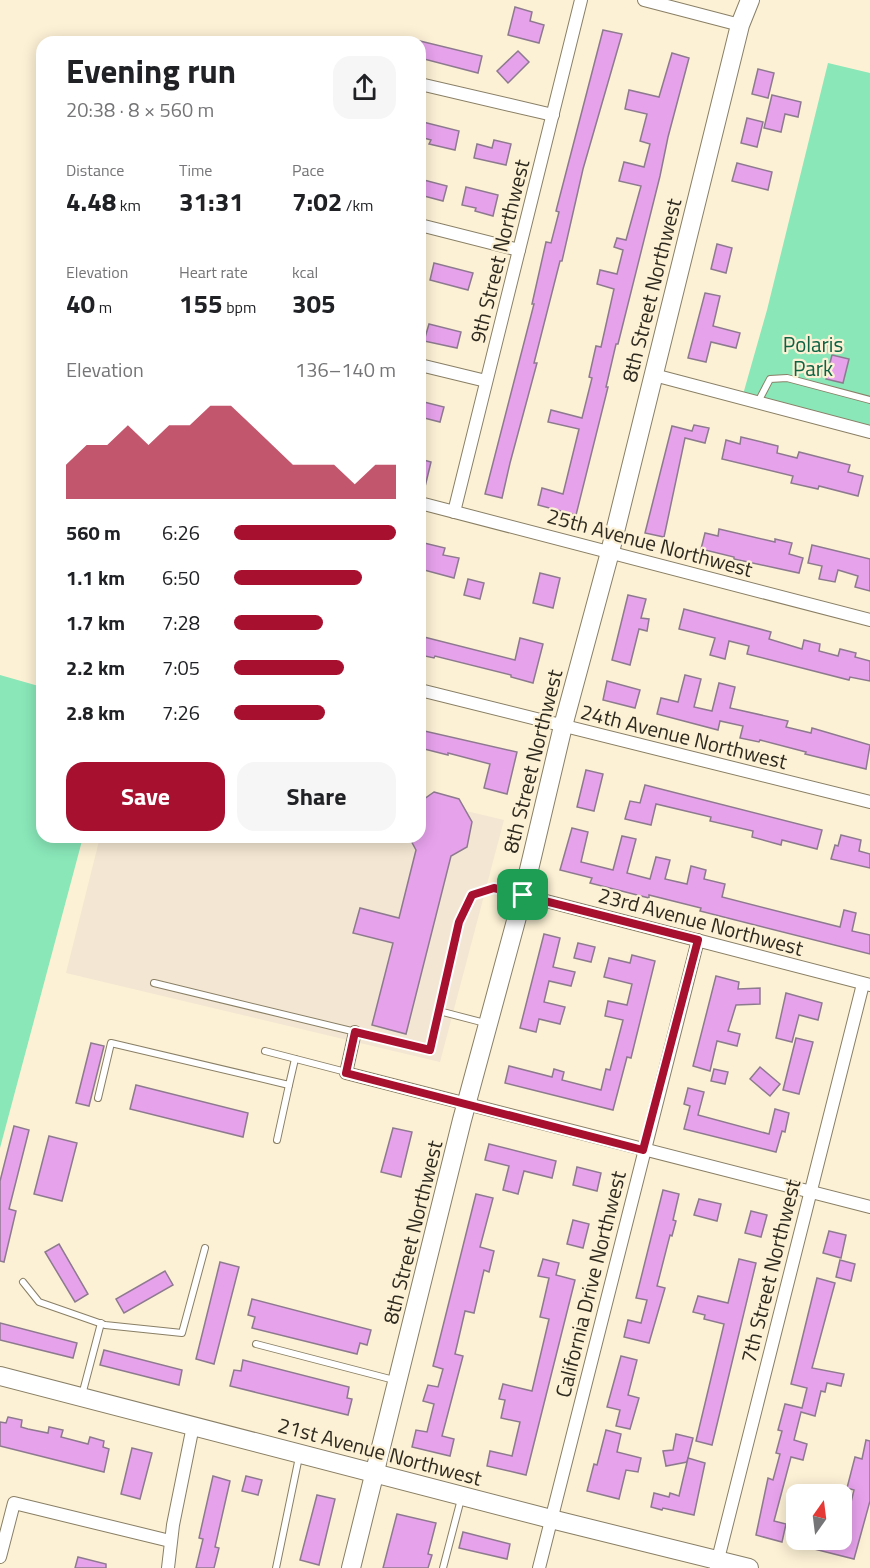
<!DOCTYPE html>
<html lang="en">
<head>
<meta charset="utf-8">
<style>
	body { margin:0; font-family:"Titillium Web",sans-serif; background:#f6f6f6; color:#202124; height:100vh; display:flex; flex-direction:column; font-size:22px; white-space:nowrap }
	* { box-sizing:border-box; margin:0 }
	p { font-size:20px; color:#757577 }
	.icon { flex:none; width:33px; height:33px; fill:none; stroke:currentColor; stroke-width:2; stroke-linecap:round; stroke-linejoin:round }
	.map { position:relative; flex:1; overflow:hidden }
	.drawer { position:absolute; left:36px; top:36px; width:390px; height:807px; display:flex; flex-direction:column; background:#fff; border-radius:18px; box-shadow:0 3px 15px #0003 }
	.drawer>* { flex:none }
	.needle { width:39px; rotate:14deg }
	.controls { position:absolute; left:786px; top:1484px; display:grid; gap:12px }
	.controls a { display:grid; place-items:center; width:66px; height:66px; border-radius:12px; background:#fff; box-shadow:0 3px 15px #0003; font-size:30px }
	.pin { position:absolute; display:grid; place-items:center; width:51px; height:51px; color:#fff; margin:-26px; border-radius:12px; box-shadow:0 3px 9px #0006 }
	.round { display:grid; place-items:center; flex:none; width:63px; height:63px; border-radius:18px; background:#f6f6f6 }
	.headline { display:flex; align-items:center; justify-content:space-between; height:102px; padding:0 30px }
	h1 { font-size:33px; font-weight:700; line-height:45px }
	.stats { display:grid; grid-template-columns:repeat(3,1fr); gap:9px; height:102px; padding:6px 30px }
	.stats div { display:grid; align-content:center }
	.stats b { font-size:26px; font-weight:700 }
	.stats small { font-size:16px; font-weight:400 }
	.stats p { font-size:16px }
	.chart { height:168px; padding:12px 30px }
	.chart p { display:flex; justify-content:space-between }
	.chart svg { width:100%; height:108px; margin-top:6px; fill:#a81030; opacity:.7 }
	.button { display:flex; gap:12px; margin-top:auto; padding:12px 30px }
	.button a { flex:1; height:69px; border-radius:18px; background:#a81030; color:#fff; font-size:24px; font-weight:700; line-height:69px; text-align:center }
	.button a+a { background:#f6f6f6; color:#202124 }
	ul { padding:0 30px; list-style:none; font-size:20px }
	li { display:grid; grid-template-columns:96px 72px 1fr; align-items:center; height:45px }
	li i { height:15px; border-radius:8px; background:#a81030 }
	.map>svg:first-child { display:block }
	.education { fill:#f3e6d2 }
	.green { fill:#89e7b8 }
	.building { fill:#e7a2ec; stroke:#8e7a8f; stroke-width:1.5 }
	.lines { fill:none; stroke-linecap:round; stroke-linejoin:round }
	.lane-casing { stroke:#897f66; stroke-width:8 }
	.street-casing { stroke:#897f66; stroke-width:14 }
	.secondary-casing { stroke:#897f66; stroke-width:20 }
	.lane { stroke:#fff; stroke-width:6 }
	.street { stroke:#fff; stroke-width:12 }
	.secondary { stroke:#fff; stroke-width:18 }
	.route-casing { stroke:#fff; stroke-width:12 }
	.route { stroke:#a81030; stroke-width:8 }
	.labels { text-anchor:middle; dominant-baseline:central; stroke-width:4.5; stroke-linejoin:round; paint-order:stroke }
	.street-label { font-size:21px; fill:#2e2a20; stroke:#fcf1d5 }
	.park-label { font-size:21px; fill:#0e6343; stroke:#fcf1d5 }
</style>
</head>
<body>
<div class="map">
<svg width="870" height="1568" viewBox="0 0 870 1568">
	<rect width="100%" height="100%" fill="#fcf1d5"/>
	<polygon class="education" points="420,800 504,820 440,1062 66,973 100,837 420,837"/>
	<g class="green">
		<polygon points="828,63 870,73 870,429 742,398 767,310"/>
		<polygon points="0,675 42,687 42,837 83,837 0,1148"/>
	</g>
	<g class="building">
		<polygon points="515,7 532,12 530,21 544,25 539,43 508,35"/>
		<polygon points="603,30 622,34 583,169 562,261 560,261 534,363 537,363 510,463 502,498 485,494 534,304 532,304 546,242 551,243 559,212 556,211"/>
		<polygon points="420,41 482,56 478,73 420,58"/>
		<polygon points="518,51 529,62 508,83 497,71"/>
		<polygon points="672,53 689,58 668,137 660,176 618,344 616,344 606,387 608,387 576,515 538,505 542,488 563,494 579,429 548,422 551,410 582,418 592,378 589,377 596,346 601,347 614,289 597,284 600,270 617,274 623,250 614,247 617,238 626,240 641,186 619,181 624,162 644,167 650,144 640,141 647,114 625,109 629,90 659,97"/>
		<polygon points="758,69 774,73 768,98 752,94"/>
		<polygon points="772,95 801,102 798,117 785,114 781,132 764,128"/>
		<polygon points="747,118 763,122 757,147 741,143"/>
		<polygon points="423,122 459,131 455,150 429,144 431,140 420,137"/>
		<polygon points="494,140 511,144 506,165 474,158 477,144 492,148"/>
		<polygon points="737,163 772,172 768,190 732,181"/>
		<polygon points="420,179 447,186 443,201 420,195"/>
		<polygon points="466,187 498,195 493,216 475,211 476,208 462,205"/>
		<polygon points="717,244 732,248 726,273 711,269"/>
		<polygon points="434,263 473,273 468,290 430,280"/>
		<polygon points="705,293 720,296 713,326 740,333 736,348 711,342 706,362 688,358"/>
		<polygon points="429,324 461,332 457,348 424,341"/>
		<polygon points="832,355 849,359 843,383 826,379"/>
		<polygon points="420,401 444,407 440,422 420,417"/>
		<polygon points="694,425 709,428 705,443 685,438 664,537 645,533 672,426 692,431"/>
		<polygon points="741,437 778,446 777,453 797,458 799,452 850,465 848,472 863,476 858,496 819,486 818,489 791,483 793,476 722,459 726,440 740,444"/>
		<polygon points="420,459 431,462 424,491 420,491"/>
		<polygon points="719,529 775,542 775,539 792,543 789,554 803,558 799,573 734,559 734,557 701,549 705,533 718,536"/>
		<polygon points="420,542 445,548 443,555 459,558 454,578 424,570 425,565 420,563"/>
		<polygon points="812,545 870,559 870,591 855,587 858,576 838,570 835,582 819,579 822,566 808,563"/>
		<polygon points="540,573 560,578 553,608 533,603"/>
		<polygon points="468,579 484,583 480,599 464,595"/>
		<polygon points="628,595 646,599 641,618 649,619 647,631 639,629 630,665 612,660"/>
		<polygon points="684,609 771,632 769,639 802,649 804,640 820,644 819,651 838,656 840,649 856,653 855,657 870,661 870,681 850,677 849,680 747,654 749,646 729,641 725,659 710,655 715,638 679,629"/>
		<polygon points="420,636 515,660 520,638 543,644 533,683 511,677 511,675 435,656 434,658 420,655"/>
		<polygon points="685,675 701,679 694,707 712,711 719,683 735,687 730,708 788,721 786,727 811,733 812,728 870,745 866,769 805,754 806,752 760,740 759,742 740,738 743,726 720,721 718,730 657,714 661,698 678,702"/>
		<polygon points="607,681 640,690 635,708 603,700"/>
		<polygon points="420,730 517,752 507,794 484,788 490,764 448,753 448,755 420,748"/>
		<polygon points="586,770 603,774 594,811 577,807"/>
		<polygon points="645,785 822,830 817,849 782,840 781,845 752,837 753,831 710,821 711,817 656,804 651,825 625,819 630,801 640,803"/>
		<polygon points="434,792 459,799 472,822 467,847 451,856 406,1034 372,1025 393,943 353,933 360,908 399,918 416,850 409,837 420,837 420,802"/>
		<polygon points="572,828 588,832 581,862 613,870 622,836 636,839 627,873 650,879 656,857 670,860 665,879 687,884 691,866 706,870 704,879 725,884 722,897 840,927 844,910 856,913 852,931 870,935 870,954 700,911 701,908 649,895 649,898 590,883 592,878 560,870"/>
		<polygon points="841,835 861,840 859,851 870,854 870,868 831,859 835,845 838,846"/>
		<polygon points="544,934 560,938 553,967 575,972 571,986 549,981 544,1002 565,1007 560,1024 539,1019 536,1032 520,1028"/>
		<polygon points="578,943 595,947 591,962 574,958"/>
		<polygon points="632,955 655,961 631,1058 627,1057 613,1110 505,1083 509,1066 552,1077 554,1069 564,1072 562,1080 601,1090 606,1069 610,1070 623,1020 605,1016 608,1001 627,1005 632,984 604,977 609,958 630,963"/>
		<polygon points="716,976 739,982 738,989 760,988 760,1004 736,1005 728,1031 740,1034 737,1046 717,1041 710,1071 693,1066"/>
		<polygon points="786,993 822,1003 818,1020 799,1015 792,1042 776,1038"/>
		<polygon points="796,1038 813,1042 799,1094 783,1090"/>
		<polygon points="91,1043 104,1046 89,1106 76,1103"/>
		<polygon points="760,1067 780,1084 770,1096 750,1079"/>
		<polygon points="714,1069 728,1072 725,1084 711,1081"/>
		<polygon points="136,1085 248,1113 243,1137 130,1109"/>
		<polygon points="688,1088 704,1092 698,1115 769,1134 775,1109 789,1113 785,1132 782,1131 776,1152 684,1129 690,1106 684,1104"/>
		<polygon points="14,1126 29,1130 9,1209 16,1211 4,1262 0,1261 0,1181"/>
		<polygon points="393,1128 412,1132 401,1177 381,1172"/>
		<polygon points="49,1136 77,1143 62,1201 34,1194"/>
		<polygon points="489,1144 556,1161 552,1178 524,1171 518,1194 503,1190 509,1166 485,1160"/>
		<polygon points="577,1167 601,1173 597,1191 573,1185"/>
		<polygon points="663,1190 679,1194 673,1220 676,1221 672,1236 670,1235 657,1286 665,1288 649,1343 624,1337 628,1320 641,1323 647,1300 636,1298"/>
		<polygon points="476,1194 493,1198 480,1247 494,1251 489,1272 484,1270 474,1313 465,1311 455,1354 463,1356 442,1436 454,1439 450,1456 412,1447 416,1430 427,1432 434,1404 423,1401 428,1385 438,1387 443,1369 433,1366"/>
		<polygon points="699,1199 721,1204 717,1221 694,1215"/>
		<polygon points="751,1211 767,1215 761,1237 745,1233"/>
		<polygon points="573,1220 589,1224 583,1248 567,1244"/>
		<polygon points="829,1231 846,1235 841,1258 823,1253"/>
		<polygon points="59,1244 88,1294 75,1302 45,1252"/>
		<polygon points="543,1259 559,1263 556,1275 575,1280 526,1475 487,1466 490,1451 512,1456 520,1422 501,1418 505,1400 499,1399 503,1384 532,1391 549,1319 540,1317 549,1278 538,1276"/>
		<polygon points="739,1259 756,1263 712,1445 696,1441 724,1324 704,1319 705,1315 693,1312 698,1296 728,1303"/>
		<polygon points="840,1260 855,1264 851,1281 836,1277"/>
		<polygon points="220,1262 239,1267 214,1364 196,1359"/>
		<polygon points="165,1271 173,1285 124,1313 116,1299"/>
		<polygon points="817,1278 835,1283 812,1368 844,1374 841,1386 827,1383 825,1392 821,1391 815,1416 801,1412 794,1440 807,1444 803,1460 791,1457 774,1521 786,1524 782,1542 756,1535 768,1478 773,1480 780,1454 776,1453 782,1431 778,1430 785,1404 802,1408 807,1388 791,1384"/>
		<polygon points="252,1299 371,1330 367,1345 360,1343 357,1354 252,1328 255,1317 248,1315"/>
		<polygon points="0,1323 77,1343 73,1358 0,1340"/>
		<polygon points="104,1350 182,1370 179,1385 100,1365"/>
		<polygon points="621,1356 637,1360 628,1395 639,1398 630,1429 616,1426 620,1410 607,1407"/>
		<polygon points="243,1360 349,1387 347,1398 352,1399 348,1415 230,1386 234,1370 241,1371"/>
		<polygon points="8,1417 22,1420 21,1427 28,1429 48,1433 49,1427 63,1430 61,1437 88,1444 90,1437 104,1441 103,1447 109,1449 104,1472 0,1446 0,1422 6,1423"/>
		<polygon points="606,1430 621,1434 617,1452 641,1458 638,1472 626,1470 619,1499 587,1491 594,1464 597,1465"/>
		<polygon points="676,1434 693,1438 687,1462 666,1466 663,1451 673,1450"/>
		<polygon points="866,1440 870,1441 870,1501 854,1559 814,1549 816,1539 842,1539 854,1490 847,1488 855,1457 862,1459"/>
		<polygon points="132,1448 152,1453 140,1499 121,1494"/>
		<polygon points="688,1458 705,1463 694,1515 663,1508 662,1510 651,1507 654,1493 669,1497 670,1493 679,1496"/>
		<polygon points="213,1476 230,1481 215,1547 219,1548 214,1568 196,1568 203,1539 199,1538"/>
		<polygon points="246,1476 262,1480 258,1495 242,1491"/>
		<polygon points="317,1495 335,1499 319,1565 300,1560"/>
		<polygon points="397,1514 436,1523 428,1554 432,1555 428,1568 383,1568"/>
		<polygon points="463,1532 510,1544 507,1559 459,1548"/>
		<polygon points="78,1557 106,1564 106,1568 75,1568"/>
	</g>
	<g class="lines">
		<g class="lane-casing">
			<g id="lane">
				<polyline points="758,402 770,379 787,378 870,400"/>
				<polyline points="154,983 430,1050 439,1011"/>
				<polyline points="485,1023 439,1011 460,922 472,895 493,888 522,895"/>
				<polyline points="265,1051 346,1072"/>
				<polyline points="98,1098 111,1043 289,1085 295,1059"/>
				<polyline points="277,1140 289,1085"/>
				<polyline points="23,1282 39,1302 105,1325 182,1333 205,1248"/>
				<polyline points="256,1344 394,1380"/>
				<polyline points="82,1395 101,1323"/>
				<polyline points="276,1568 299,1457"/>
				<polyline points="443,1568 461,1499"/>
			</g>
		</g>
		<g class="street-casing">
			<g id="street">
				<polyline points="644,0 740,25"/>
				<polyline points="420,84 553,115"/>
				<polyline points="420,225 519,250"/>
				<polyline points="420,365 486,381"/>
				<polyline points="654,375 870,432"/>
				<polyline points="420,503 870,620"/>
				<polyline points="454,512 581,0"/>
				<polyline points="420,690 870,802"/>
				<polyline points="523,895 870,985"/>
				<polyline points="355,1032 346,1073 870,1207"/>
				<polyline points="0,1557 14,1503 170,1541"/>
				<polyline points="716,1567 863,984"/>
				<polyline points="168,1568 173,1525 193,1426"/>
				<polyline points="539,1568 698,940"/>
			</g>
		</g>
		<g class="secondary-casing">
			<g id="secondary">
				<polyline points="0,1376 551,1519 749,1568"/>
				<polyline points="351,1568 462,1120 523,895 563,726 610,552 740,25 750,0"/>
			</g>
		</g>
		<use href="#lane" class="lane"/>
		<use href="#street" class="street"/>
		<use href="#secondary" class="secondary"/>
	</g>
	<g class="lines">
		<g class="route-casing">
			<polygon id="route" points="494,888 698,940 643,1150 346,1073 355,1032 430,1050 459,922 472,895"/>
		</g>
		<use href="#route" class="route"/>
	</g>
	<g class="labels">
		<g class="street-label">
			<text transform="translate(499 251) rotate(-76)">9th Street Northwest</text>
			<text transform="translate(651 290) rotate(-76)">8th Street Northwest</text>
			<text transform="translate(650 542) rotate(15)">25th Avenue Northwest</text>
			<text transform="translate(684 736) rotate(14)">24th Avenue Northwest</text>
			<text transform="translate(532 761) rotate(-76)">8th Street Northwest</text>
			<text transform="translate(701 921) rotate(15)">23rd Avenue Northwest</text>
			<text transform="translate(412 1232) rotate(-76)">8th Street Northwest</text>
			<text transform="translate(770 1271) rotate(-76)">7th Street Northwest</text>
			<text transform="translate(590 1284) rotate(-76)">California Drive Northwest</text>
			<text transform="translate(380 1451) rotate(15)">21st Avenue Northwest</text>
		</g>
		<g class="park-label">
			<text x="813" y="344">Polaris<tspan x="813" dy="24">Park</tspan></text>
		</g>
	</g>
</svg>
<div class="controls">
<a><svg class="needle" viewBox="-14 -14 28 28"><path d="M0-13l5 13h-10z" fill="#e53935"/><path d="M0 13l5-13h-10z" fill="#757577"/></svg></a>
</div>
<div class="pin" style="left:523px;top:895px;background:#1e9e55"><svg class="icon" aria-label="arrive" viewBox="0 0 24 24"><path d="M6 21V4h12l-3 4 3 4H6"/></svg></div>
<section class="drawer">
<div class="headline"><div><h1>Evening run</h1><p>20:38 · 8 × 560 m</p></div><a class="round"><svg class="icon" aria-label="share" viewBox="0 0 24 24"><path d="M12 15V3M7 8l5-5 5 5M5 13v7h14v-7"/></svg></a></div>
<div class="stats">
<div><p>Distance</p><b>4.48<small> km</small></b></div>
<div><p>Time</p><b>31:31</b></div>
<div><p>Pace</p><b>7:02<small> /km</small></b></div>
</div>
<div class="stats">
<div><p>Elevation</p><b>40<small> m</small></b></div>
<div><p>Heart rate</p><b>155<small> bpm</small></b></div>
<div><p>kcal</p><b>305</b></div>
</div>
<div class="chart"><p><span>Elevation</span>136–140 m</p>
<svg viewBox="0 0 160 44" preserveAspectRatio="none"><path d="M0 44V30L10 22L20 22L30 14L40 22L50 14L60 14L70 6L80 6L90 14L100 22L110 30L120 30L130 30L140 38L150 30L160 30V44z"/></svg>
</div>
<ul>
<li><b>560 m</b>6:26<i style="width:100%"></i></li>
<li><b>1.1 km</b>6:50<i style="width:79%"></i></li>
<li><b>1.7 km</b>7:28<i style="width:55%"></i></li>
<li><b>2.2 km</b>7:05<i style="width:68%"></i></li>
<li><b>2.8 km</b>7:26<i style="width:56%"></i></li>
</ul>
<div class="button"><a>Save</a><a>Share</a></div>
</section>
</div>
</body>
</html>
